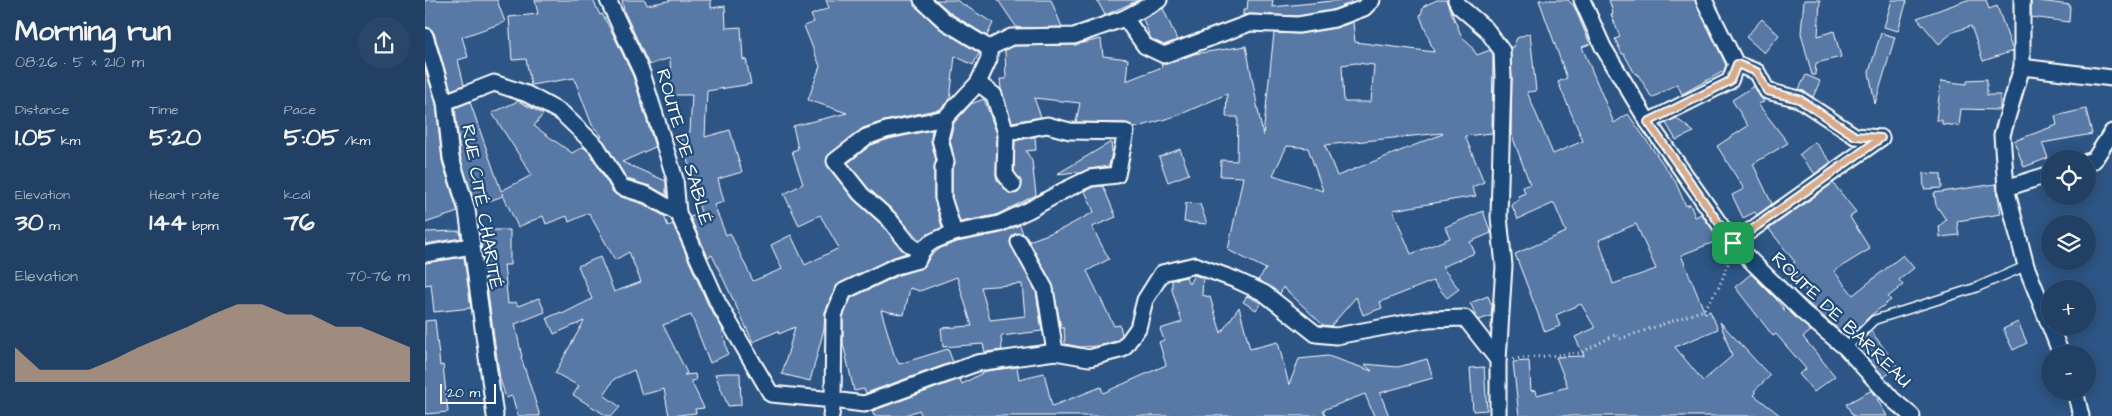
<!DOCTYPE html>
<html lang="en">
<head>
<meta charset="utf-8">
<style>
	body { margin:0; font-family:"Architects Daughter",sans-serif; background:#2a476a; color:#f1f3f6; height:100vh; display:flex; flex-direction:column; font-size:19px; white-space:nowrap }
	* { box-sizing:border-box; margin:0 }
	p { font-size:16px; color:#a2afbf }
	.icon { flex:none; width:28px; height:28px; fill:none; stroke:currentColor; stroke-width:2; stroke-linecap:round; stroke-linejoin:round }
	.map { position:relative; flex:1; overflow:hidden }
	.sheet { display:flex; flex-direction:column; background:#224064; width:425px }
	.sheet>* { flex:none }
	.fabs { position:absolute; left:1616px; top:150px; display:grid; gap:10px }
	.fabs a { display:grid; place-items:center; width:55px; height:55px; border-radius:50%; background:#224064; box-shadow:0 2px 12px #0003,0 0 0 1px #3f5978; font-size:25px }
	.scale { position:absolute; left:15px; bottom:12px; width:56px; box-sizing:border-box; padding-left:5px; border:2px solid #fff; border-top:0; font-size:14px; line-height:18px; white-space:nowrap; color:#fff; -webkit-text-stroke:4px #1f4a7a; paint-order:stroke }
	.pin { position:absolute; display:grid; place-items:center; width:42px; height:42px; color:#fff; margin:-21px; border-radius:10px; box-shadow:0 2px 8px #0006 }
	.round { display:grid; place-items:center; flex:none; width:52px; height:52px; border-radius:26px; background:#2a476a }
	.headline { display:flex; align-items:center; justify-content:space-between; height:85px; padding:0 15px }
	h1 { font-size:28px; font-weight:700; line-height:38px }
	.metrics { display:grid; grid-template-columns:repeat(3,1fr); gap:8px; height:85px; padding:5px 15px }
	.metrics div { display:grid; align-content:center }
	.metrics b { font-size:25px; font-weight:700 }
	.metrics small { font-size:14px; font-weight:400 }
	.metrics p { font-size:14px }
	.chart { height:140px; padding:10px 15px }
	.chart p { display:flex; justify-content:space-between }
	.chart svg { width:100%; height:90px; margin-top:5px; fill:#d6ab8b; opacity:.7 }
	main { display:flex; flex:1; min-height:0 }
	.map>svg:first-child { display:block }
	.building { fill:#5978a5; stroke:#fff; fill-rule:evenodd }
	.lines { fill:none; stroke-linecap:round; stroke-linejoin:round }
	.lane-casing { stroke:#fff; stroke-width:11 }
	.street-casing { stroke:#fff; stroke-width:19 }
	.path { stroke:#fff; stroke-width:3; stroke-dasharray:1 4; stroke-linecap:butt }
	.lane { stroke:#1f4a7a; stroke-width:8 }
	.street { stroke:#1f4a7a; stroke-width:15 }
	.route-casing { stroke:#fff; stroke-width:10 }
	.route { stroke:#d6ab8b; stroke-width:6 }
	.labels { text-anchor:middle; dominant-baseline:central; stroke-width:4.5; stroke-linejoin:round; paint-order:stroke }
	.street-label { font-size:19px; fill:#fff; stroke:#1f4a7a }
</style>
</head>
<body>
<main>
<section class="sheet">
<div class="headline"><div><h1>Morning run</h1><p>08:26 · 5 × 210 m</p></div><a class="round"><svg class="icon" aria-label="share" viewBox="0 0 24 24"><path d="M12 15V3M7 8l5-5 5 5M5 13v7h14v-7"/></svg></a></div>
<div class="metrics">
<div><p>Distance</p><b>1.05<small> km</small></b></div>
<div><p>Time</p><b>5:20</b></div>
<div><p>Pace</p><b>5:05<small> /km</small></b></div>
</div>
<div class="metrics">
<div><p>Elevation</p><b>30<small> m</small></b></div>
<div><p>Heart rate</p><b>144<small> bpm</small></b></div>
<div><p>kcal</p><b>76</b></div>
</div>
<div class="chart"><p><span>Elevation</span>70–76 m</p>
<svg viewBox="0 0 160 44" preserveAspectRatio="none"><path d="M0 44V27L10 38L20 38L30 38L40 33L50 27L60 22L70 17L80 11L90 6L100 6L110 11L120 11L130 17L140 17L150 22L160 27V44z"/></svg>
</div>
</section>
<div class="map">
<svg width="1687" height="416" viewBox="0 0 1687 416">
	<rect width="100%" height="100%" fill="#2d5585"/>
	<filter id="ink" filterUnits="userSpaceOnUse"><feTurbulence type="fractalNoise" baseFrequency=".02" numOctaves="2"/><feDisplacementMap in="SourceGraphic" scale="10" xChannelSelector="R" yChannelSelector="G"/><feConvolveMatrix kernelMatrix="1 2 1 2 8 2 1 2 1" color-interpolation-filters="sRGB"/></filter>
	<g filter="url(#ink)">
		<g class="building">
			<polygon points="0,0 72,0 80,22 37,37 43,57 33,60 39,85 26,90 9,33 6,29 0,27"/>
			<polygon points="110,0 168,0 175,15 177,14 188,34 208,76 230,147 197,162 241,181 241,195 225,186 202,179 175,137 177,136 167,125 149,78 106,85 101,59 87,60 84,17 113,14"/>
			<polygon points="197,0 220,0 222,5 248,0 286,0 286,8 300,6 301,28 316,27 318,60 321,59 326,84 282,91 280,137 305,130 317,172 293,179 299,202 289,205 301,235 305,233 328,281 357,269 346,245 366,235 380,265 414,248 395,215 374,225 359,194 378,184 367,151 373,149 368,126 422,113 383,100 395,66 379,26 389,22 386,15 404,8 401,0 488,0 491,7 515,29 554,53 548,65 530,56 525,99 515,109 459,121 438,128 402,157 403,167 429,200 457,225 481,253 467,258 415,283 411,287 400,312 399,329 385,381 357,374 370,327 354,334 353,331 328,342 287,255 283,257 265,217 276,213 271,194 272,194 255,135 265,132 267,95 247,95 245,58 224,65 199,11"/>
			<polygon points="511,0 531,0 568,23 562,36 527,14"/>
			<polygon points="573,0 626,0 637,27 592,28"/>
			<polygon points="672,0 714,0 680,15"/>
			<polygon points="823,0 848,0 847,7 917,0 926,0 926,3 907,10 872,16 825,14 818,15 818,10 822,10"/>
			<path d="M1012,0H1021L1037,37L1043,42L1052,55L1065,50L1068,54L1067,133L1040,136L1059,182L1047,187L1051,196L968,210L986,254L1025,238L1020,227L1058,211L1066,233L1045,242L1050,253L1017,267L1034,289L1022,298L1008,281L955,302L957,308L938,315L931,297L906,326L898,325L858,287L855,294L833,280L841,269L803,250L818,177L795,176L796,160L812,161L813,117H801L802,94L754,115L710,128L701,123L651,122L655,103L609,98L616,117L587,122L576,89L575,79H581L580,50L588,46L649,45L676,39L678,56L703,59L701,81L737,67L736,64H742L769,54L821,46L838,136L849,33L875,34L911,28L928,22L930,42L1009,52L995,16L999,6ZM931,63L949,65L946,102H919L917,65ZM1017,133L1018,134L912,176L900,145ZM862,146L883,148L898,191L848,175Z"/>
			<path d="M1114,0H1143L1149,6L1165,44L1157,47L1189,123L1203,114L1250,181L1261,206L1265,204L1270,217L1276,214L1287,229L1292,241L1256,255L1280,313L1285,311L1293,329L1250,347L1278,381L1307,356L1295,322L1345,376L1329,391L1331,393L1329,395L1356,416H1094L1088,362L1104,361L1106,391L1111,390L1112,395L1143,387L1131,357L1159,356L1150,337L1170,328L1156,304L1131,315L1135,326L1120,332L1090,254L1141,232L1129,203L1093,219L1086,204L1094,200L1093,196L1100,193L1098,187L1105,184L1086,133L1087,79L1085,47H1088L1092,38L1105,33L1111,91L1102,92L1128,154L1158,141L1133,82L1142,78ZM1211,224L1231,269L1188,284L1174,240Z"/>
			<polygon points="1184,0 1270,0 1301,65 1299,71 1257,94 1252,84 1227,98 1212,73 1210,74 1199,54 1197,54 1190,39 1195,37 1186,14 1188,14 1187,9"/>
			<polygon points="1379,0 1395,0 1393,36 1409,31 1416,57 1391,63 1390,75 1387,75 1376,33"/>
			<polygon points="1467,0 1482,0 1473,31 1459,27"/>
			<polygon points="1542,0 1561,0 1564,9 1572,6 1588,51 1558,61 1546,26 1528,32 1514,44 1492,18"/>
			<polygon points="1606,0 1645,5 1644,22 1606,17"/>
			<polygon points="738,8 752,40 739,45 726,39 718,19"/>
			<polygon points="1337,19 1354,35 1339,53 1321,37"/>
			<polygon points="1456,33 1470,37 1450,104 1444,72"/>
			<polygon points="0,68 11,104 17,161 33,212 0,223"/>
			<polygon points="1381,75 1395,81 1388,97 1374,89"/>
			<polygon points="1562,79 1562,95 1575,95 1575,110 1536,109 1534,126 1517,124 1517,120 1511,120 1516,81 1542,84 1542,80"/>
			<polygon points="1329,86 1339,102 1333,104 1363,143 1328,164 1347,204 1332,215 1330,212 1318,218 1307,195 1319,189 1292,146 1323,126 1307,100"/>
			<polygon points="559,99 572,134 571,174 572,180 584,193 593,193 597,184 589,171 590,141 612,136 610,137 611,150 601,151 607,161 611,195 571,215 535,222 527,197 527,170 530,163 525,139 529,123 546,104"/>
			<polygon points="93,101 118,114 109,126 147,153 158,147 165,153 188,192 193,196 218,204 239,216 243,226 248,224 284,307 297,328 303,354 285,363 266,315 238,325 262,373 259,375 270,374 271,380 266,381 279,408 270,409 271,413 244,416 239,389 217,395 209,370 189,379 179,395 195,407 187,416 182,416 148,395 154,386 130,373 159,321 129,334 122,318 136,312 137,314 167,299 153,266 175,257 189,292 216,282 204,252 190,260 164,213 144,222 142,216 121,224 118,216 93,227 77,193 78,196 50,206 35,156 30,108 45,102 76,191 107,175 67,113"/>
			<polygon points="1661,109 1667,134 1617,143 1623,158 1599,167 1589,141 1632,125 1630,116"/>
			<polygon points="1251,118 1269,132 1251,140 1241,123"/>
			<polygon points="507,130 506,141 511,161 509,167 509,198 517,227 494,240 470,212 443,188 423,163 446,145 464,139"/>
			<polygon points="686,142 687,152 684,166 664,169 653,174 652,172 632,174"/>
			<polygon points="1390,142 1406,162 1390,174 1374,155"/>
			<polygon points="755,149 764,174 743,182 734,157"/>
			<polygon points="1498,173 1516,174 1517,188 1499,189"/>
			<polygon points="1408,183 1431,212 1425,217 1445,249 1409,271 1428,295 1478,255 1489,268 1474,280 1478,285 1463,297 1466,300 1445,316 1424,337 1418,329 1415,331 1377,298 1383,293 1363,267 1370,262 1344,229"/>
			<polygon points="1571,184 1576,214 1532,221 1534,235 1515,237 1514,226 1521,220 1511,205 1509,193"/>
			<polygon points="678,186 691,217 667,227 684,259 662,271 689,326 695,325 697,335 692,341 671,346 656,347 640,344 639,328 636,328 628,285 604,241 639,228 669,212 660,191 668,187"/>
			<polygon points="761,203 775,204 782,224 759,222"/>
			<path d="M595,225L598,234H589L585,242L611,292L617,331L576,336L577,350L560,352L558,344L518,347L516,328L547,326L532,277L495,291L485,288L479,315L456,310L469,354L474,364L523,349L528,362L441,393L439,389L429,391L418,343V317L426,298L474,275L499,267L506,255L516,248L532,242L576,233ZM597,284L600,316L565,320L556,287Z"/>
			<polygon points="54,230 85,230 85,265 79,265 83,304 91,302 93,306 114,298 120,312 90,324 97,357 96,357 115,416 93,416 87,396 81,398 75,379"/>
			<polygon points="35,231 36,238 0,244 0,232"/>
			<polygon points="39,257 46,308 9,312 6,284 0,285 0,263"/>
			<polygon points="1326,274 1351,299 1361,312 1363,310 1386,331 1378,337 1410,376 1389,392 1374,374 1381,369 1351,334 1348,336 1310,287"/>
			<polygon points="769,275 778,278 777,295 785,297 796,333 814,307 825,349 853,342 864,385 874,359 903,356 947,371 939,364 973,367 1002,359 1008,378 955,393 964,416 949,416 940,394 898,410 901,416 497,416 494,410 478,416 449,416 447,411 535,379 537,384 561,371 592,367 594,379 619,373 627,406 676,387 678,393 741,365 734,342 739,340 735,329 757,322 747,290 747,280 761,277 764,284"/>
			<polygon points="822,296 836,303 831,310 818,302"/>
			<polygon points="1063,296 1067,306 1066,316 1054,320 1045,303"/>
			<polygon points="10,320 15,366 18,365 23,412 0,414 0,321"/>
			<polygon points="1593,322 1602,343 1588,350 1578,329"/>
			<polygon points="1446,331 1473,367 1459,377 1431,346"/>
			<polygon points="1059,367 1062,410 1048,411 1045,368"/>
			<polygon points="301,373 315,373 316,405 303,406 290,374"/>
			<polygon points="1447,390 1462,416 1428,416 1421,404"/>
		</g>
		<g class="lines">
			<g class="lane-casing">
				<polyline id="lane" points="1421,348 1449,320 1550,288 1601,266"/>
			</g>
			<g class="street-casing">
				<g id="street">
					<polyline points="183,0 217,73 250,179 253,213 293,303 346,394 408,400 406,416"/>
					<polyline points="497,0 521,22 564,48"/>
					<polyline points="1031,0 1034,6 1061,29 1077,51 1078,79 1074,217 1079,266 1073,360 1073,416"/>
					<polyline points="1157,0 1178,47 1223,122 1308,243 1379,313 1421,348 1468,400 1487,416"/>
					<polyline points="1597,0 1597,67 1577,135 1581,188 1601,266 1625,326"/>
					<polyline points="700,18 720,46 739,55 825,23 873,25 909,19 939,8 947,0"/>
					<polyline points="0,36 20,102 26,158 42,210 70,416"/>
					<polyline points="564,48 586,37 649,36 700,18 734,0"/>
					<polyline points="1311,64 1332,72 1342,91 1374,99 1430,136 1456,138"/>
					<polyline points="1597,67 1687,78"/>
					<path d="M553,83L520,118L515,139L521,162L518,167V198L529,233C513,239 498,242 493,260L471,266L419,291L409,315L408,400L439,404L552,363L630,352L664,358L698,349L713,328L720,300L737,273L770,265L811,280L839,293L891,334L911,336L1003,319L1040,318L1073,360"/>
					<polyline points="20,102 69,83 102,94 137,113 172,147 196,187 222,195 253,213"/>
					<polyline points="1223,122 1305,81 1311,64 1279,0"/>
					<polyline points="581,133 580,174 588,185"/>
					<polyline points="1662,162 1669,160 1687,132"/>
					<polyline points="1581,188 1625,174"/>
					<polyline points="529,233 574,224 604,210 638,191 665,178 692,175 701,132 645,131 622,125 581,133 569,95 553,83 564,59 564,48"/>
					<polyline points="594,242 620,289 630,352"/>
					<polyline points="1308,243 1456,138"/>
					<polyline points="495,252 483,243 464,219 436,194 410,161 441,137 461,130 520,118"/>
					<polyline points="0,254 46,246"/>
					<polyline points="1625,326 1636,354"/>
					<polyline points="1650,391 1656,416"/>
				</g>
			</g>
			<polyline class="path" points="1088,359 1155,353 1192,334 1195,339 1279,310 1294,287 1304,261"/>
			<use href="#lane" class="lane"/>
			<use href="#street" class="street"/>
		</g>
	</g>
	<g class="lines" filter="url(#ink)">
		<g class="route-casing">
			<polygon id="route" points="1312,64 1332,72 1342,91 1374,99 1430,136 1456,138 1308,243 1223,122 1305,81"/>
		</g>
		<use href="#route" class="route"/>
	</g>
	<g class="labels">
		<g class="street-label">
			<text transform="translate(259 147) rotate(74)">ROUTE DE SABLÉ</text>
			<text transform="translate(57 207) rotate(80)">RUE CITÉ CHARITÉ</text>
			<text transform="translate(1416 320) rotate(44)">ROUTE DE BARREAU</text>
		</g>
	</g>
</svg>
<div class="fabs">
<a><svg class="icon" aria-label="locate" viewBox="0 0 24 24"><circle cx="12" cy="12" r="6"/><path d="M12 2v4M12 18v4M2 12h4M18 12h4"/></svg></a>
<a><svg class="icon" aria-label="layers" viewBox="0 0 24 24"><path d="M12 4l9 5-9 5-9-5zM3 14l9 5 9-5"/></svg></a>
<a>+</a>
<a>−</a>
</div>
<div class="scale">20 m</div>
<div class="pin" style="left:1308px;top:243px;background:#1e9e55"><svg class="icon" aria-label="arrive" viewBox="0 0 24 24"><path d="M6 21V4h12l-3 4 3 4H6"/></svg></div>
</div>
</main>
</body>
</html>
